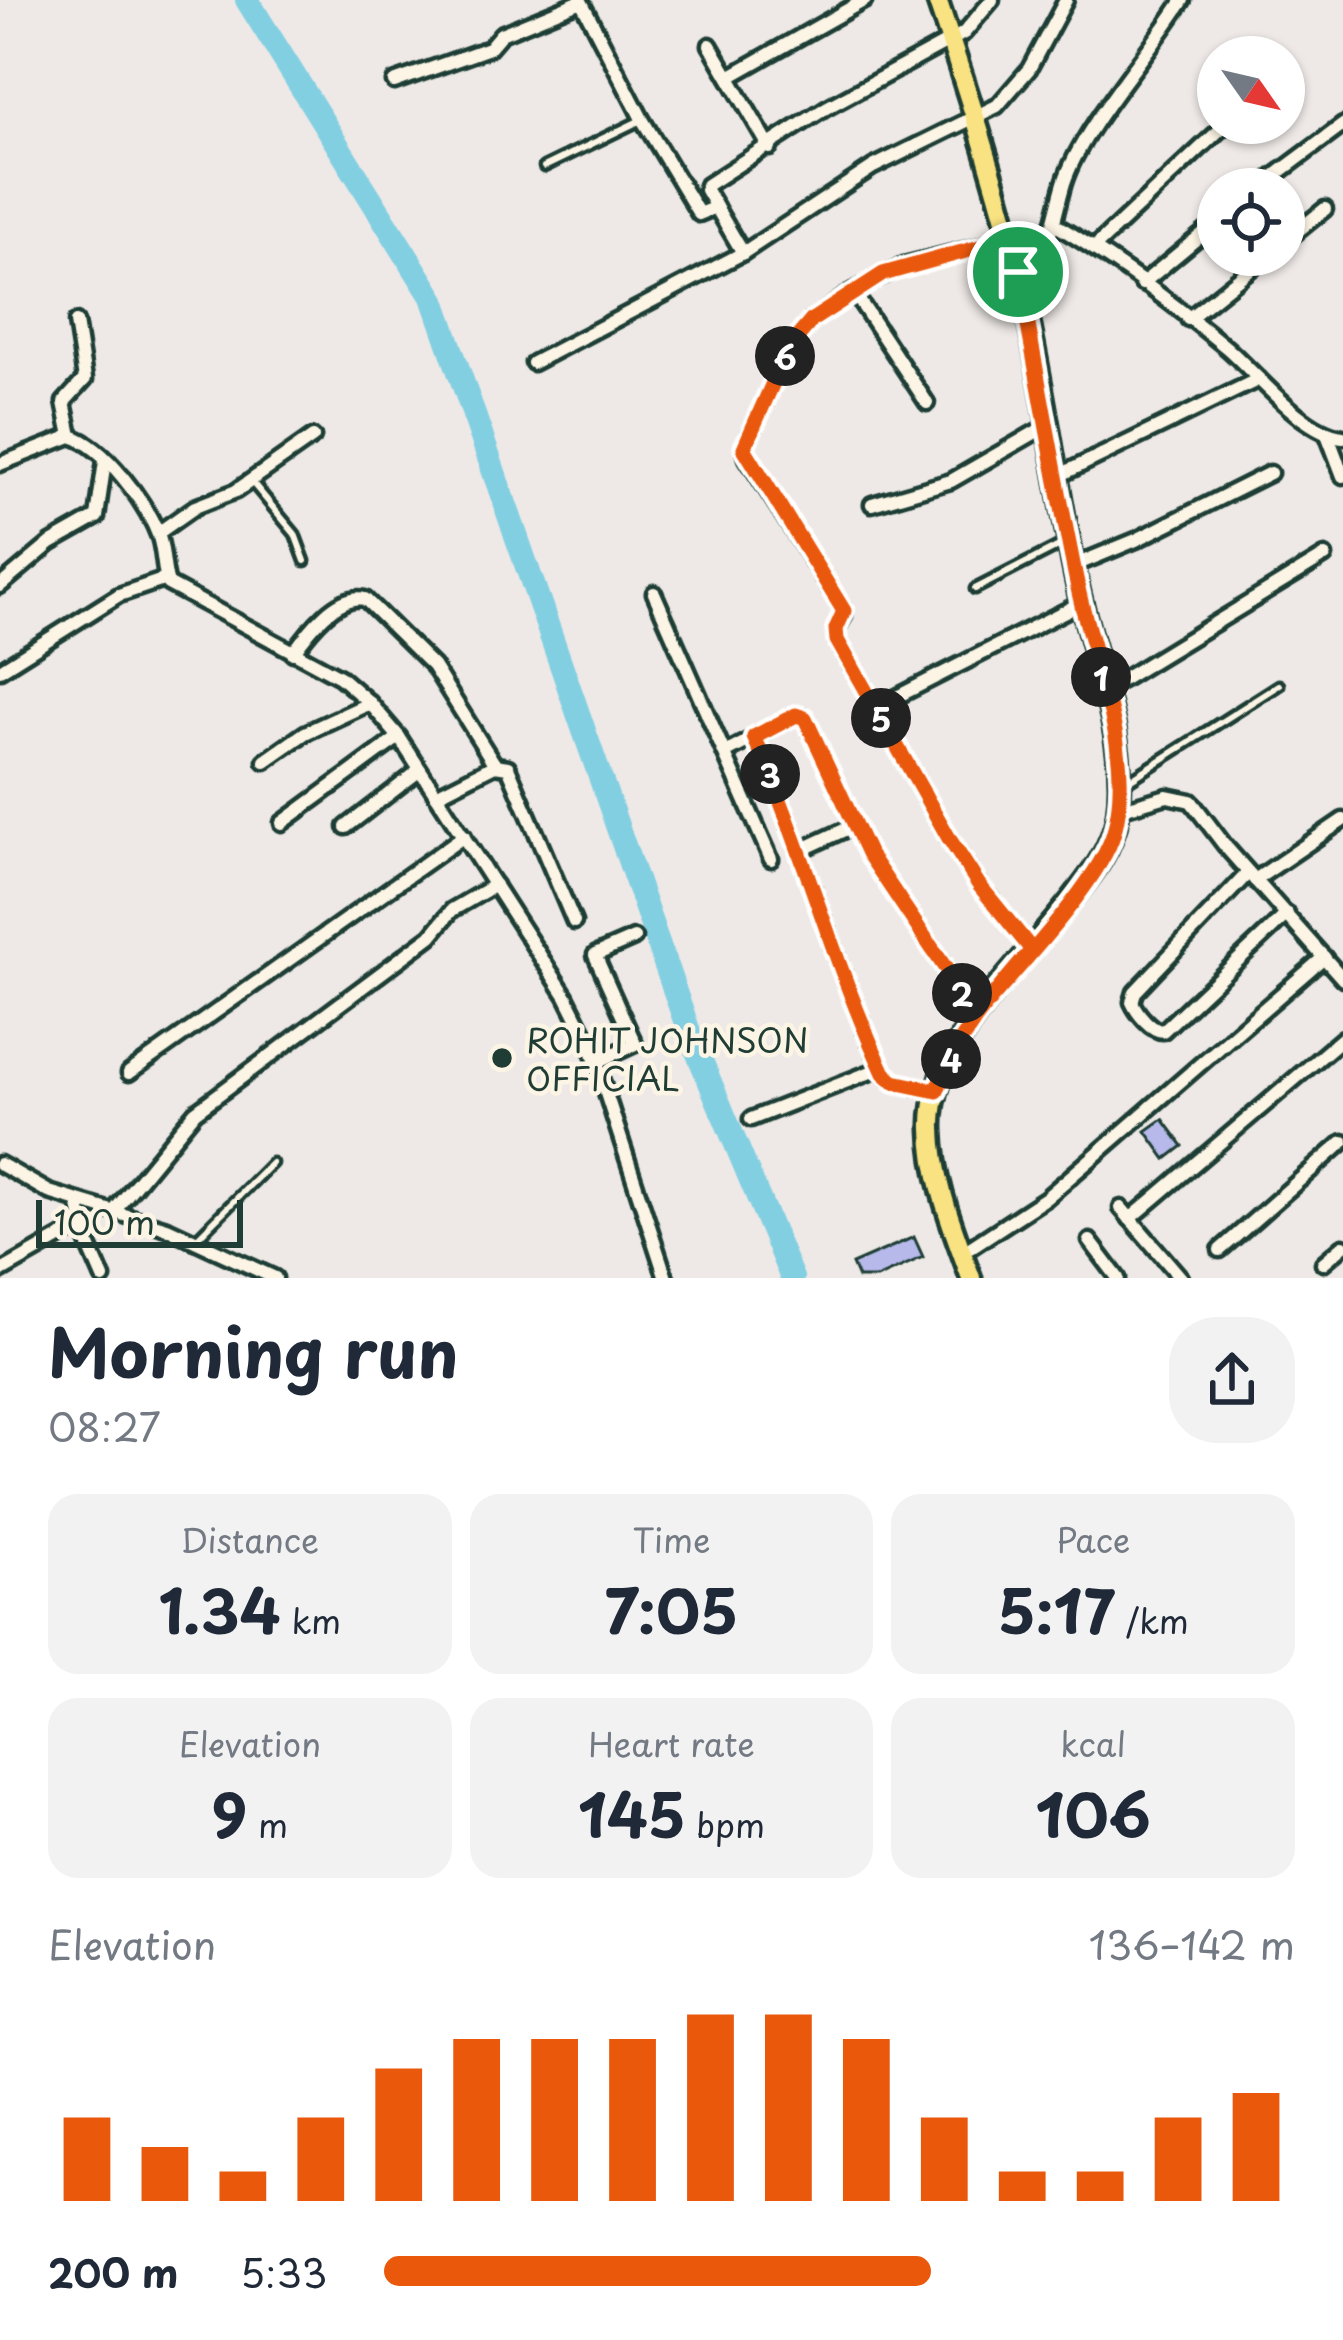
<!DOCTYPE html>
<html lang="en">
<head>
<meta charset="utf-8">
<style>
	body { margin:0; font-family:"Playpen Sans",sans-serif; background:#f2f2f3; color:#1f2937; height:100vh; display:flex; flex-direction:column; font-size:45px; white-space:nowrap }
	* { box-sizing:border-box; margin:0 }
	p { font-size:39px; color:#747a83 }
	.icon { flex:none; width:66px; height:66px; fill:none; stroke:currentColor; stroke-width:2; stroke-linecap:round; stroke-linejoin:round }
	.map { position:relative; height:1278px; overflow:hidden }
	.sheet { display:flex; flex-direction:column; background:#fff; flex:1 }
	.sheet>* { flex:none }
	.needle { width:78px; rotate:124deg }
	.buttons { position:absolute; left:1197px; top:36px; display:grid; gap:24px }
	.buttons a { display:grid; place-items:center; width:108px; height:108px; border-radius:50%; background:#fff; box-shadow:0 3px 9px #0004; font-size:60px }
	.scale { position:absolute; left:36px; bottom:30px; width:207px; box-sizing:border-box; padding-left:12px; border:6px solid #1f3d34; border-top:0; font-size:33px; line-height:42px; white-space:nowrap; color:#1f3d34; -webkit-text-stroke:9px #fcf5e5; paint-order:stroke }
	.pin { position:absolute; display:grid; place-items:center; width:102px; height:102px; color:#fff; margin:-51px; border:6px solid #fff; border-radius:50%; box-shadow:0 3px 12px #0007 }
	.km { position:absolute; width:60px; height:60px; margin:-30px; border-radius:50%; background:#222; color:#fff; font-size:33px; line-height:60px; text-align:center }
	.round { display:grid; place-items:center; flex:none; width:126px; height:126px; border-radius:48px; background:#f2f2f3 }
	.overview { display:flex; align-items:center; justify-content:space-between; height:204px; padding:0 48px }
	h1 { font-size:66px; font-weight:700; line-height:90px }
	.metrics { display:grid; grid-template-columns:repeat(3,1fr); gap:18px; height:204px; padding:12px 48px }
	.metrics div { display:grid; align-content:center; border-radius:30px; background:#f2f2f3; text-align:center }
	.metrics b { font-size:60px; font-weight:700 }
	.metrics small { font-size:33px; font-weight:400 }
	.metrics p { font-size:33px }
	.chart { height:336px; padding:24px 48px }
	.chart p { display:flex; justify-content:space-between }
	.chart svg { width:100%; height:216px; margin-top:12px; stroke:#ea580c; stroke-width:6 }
	ul { padding:0 48px; list-style:none; font-size:39px }
	li { display:grid; grid-template-columns:192px 144px 1fr; align-items:center; height:90px }
	li i { height:30px; border-radius:15px; background:#ea580c }
	.map>svg:first-child { display:block }
	.lines { fill:none; stroke-linecap:round; stroke-linejoin:round }
	.river { stroke:#83cfe2; stroke-width:24 }
	.building { fill:#b6b9ea; stroke:#1f3d34; stroke-width:3 }
	.lane-casing { stroke:#1f3d34; stroke-width:15 }
	.street-casing { stroke:#1f3d34; stroke-width:21 }
	.primary-casing { stroke:#1f3d34; stroke-width:27 }
	.lane { stroke:#fcf5e5; stroke-width:6 }
	.street { stroke:#fcf5e5; stroke-width:12 }
	.primary { stroke:#f8e281; stroke-width:18 }
	.route-casing { stroke:#fff; stroke-width:24 }
	.route { stroke:#ea580c; stroke-width:15 }
	.poi-dot { fill:#1f3d34; stroke:#fcf5e5; stroke-width:4.5 }
	.labels { text-anchor:middle; dominant-baseline:central; stroke-width:9; stroke-linejoin:round; paint-order:stroke }
	.poi-label { font-size:33px; fill:#1f3d34; stroke:#fcf5e5; text-anchor:start }
</style>
</head>
<body>
<div class="map">
<svg width="1343" height="1278" viewBox="0 0 1343 1278">
	<rect width="100%" height="100%" fill="#eee9e6"/>
	<filter id="ink" filterUnits="userSpaceOnUse"><feTurbulence type="fractalNoise" baseFrequency=".00833" numOctaves="2"/><feDisplacementMap in="SourceGraphic" scale="24" xChannelSelector="R" yChannelSelector="G"/><feConvolveMatrix kernelMatrix="1 2 1 2 8 2 1 2 1" color-interpolation-filters="sRGB"/></filter>
	<g filter="url(#ink)">
		<g class="lines">
			<polyline class="river" points="247,0 434,300 689,1032 792,1278"/>
		</g>
		<g class="building">
			<polygon points="1163,1119 1183,1146 1166,1159 1146,1131"/>
			<polygon points="914,1237 923,1257 876,1278 858,1278 852,1264"/>
		</g>
		<g class="lines">
			<g class="lane-casing">
				<g id="lane">
					<polyline points="544,167 639,121"/>
					<polyline points="251,481 295,534 305,561"/>
					<polyline points="975,589 1065,543"/>
					<polyline points="1125,783 1279,685"/>
					<polyline points="194,1241 272,1163"/>
				</g>
			</g>
			<g class="street-casing">
				<g id="street">
					<polyline points="710,45 770,148"/>
					<polyline points="729,77 865,0"/>
					<polyline points="394,82 489,48 501,34 581,1 642,119 699,214 716,207"/>
					<polyline points="1257,189 1343,125"/>
					<path d="M1054,224C1114,259 1173,303 1227,348C1257,374 1303,433 1343,437"/>
					<polyline points="1009,239 904,265 853,291 812,320 789,348 744,448 747,458 843,609 844,616 836,630 837,640 950,840 979,885 1032,949"/>
					<polyline points="1284,242 1325,209"/>
					<polyline points="1095,247 1227,123"/>
					<polyline points="743,253 706,190 707,185 826,108 964,33 992,0"/>
					<path d="M1018,272C1055,247 1052,222 1064,183C1082,127 1150,53 1183,0"/>
					<polyline points="1142,284 1218,221"/>
					<polyline points="853,291 927,403"/>
					<polyline points="1188,319 1268,255"/>
					<polyline points="533,363 743,253 873,167 997,106 1029,69 1066,0"/>
					<polyline points="1327,434 1343,476"/>
					<polyline points="71,436 64,402 85,379 76,322"/>
					<path d="M0,464L71,436C105,446 147,504 159,537C164,552 163,569 168,584L340,677L370,703L399,737L566,996L590,1044L666,1278"/>
					<polyline points="1056,477 1259,379"/>
					<polyline points="872,504 951,481 1048,425"/>
					<polyline points="158,533 195,507 236,491 313,437"/>
					<polyline points="1073,566 1136,540 1270,473"/>
					<polyline points="0,586 51,543 97,517 105,461"/>
					<polyline points="654,593 771,859"/>
					<path d="M293,653C308,632 337,593 365,599L433,666L495,765"/>
					<polyline points="0,670 119,595 166,579"/>
					<polyline points="1104,691 1325,556"/>
					<polyline points="875,708 1081,603"/>
					<path d="M754,737C803,847 834,963 883,1073L894,1082L937,1091"/>
					<polyline points="727,752 797,715 805,718 868,853 977,1015"/>
					<polyline points="265,761 305,733 370,703"/>
					<polyline points="436,795 495,765 508,767 574,922"/>
					<polyline points="1119,810 1167,796 1191,801 1226,847 1343,979"/>
					<polyline points="282,823 399,737"/>
					<polyline points="346,827 420,770"/>
					<polyline points="801,850 855,825"/>
					<path d="M1248,873L1135,992L1132,1002C1137,1013 1151,1031 1163,1031L1287,914"/>
					<polyline points="1255,880 1343,820"/>
					<polyline points="596,1062 635,1044 595,955 634,938"/>
					<polyline points="129,1073 464,836"/>
					<polyline points="751,1119 881,1068"/>
					<polyline points="0,1164 49,1192 167,1228 275,1278"/>
					<polyline points="78,1202 87,1241 103,1278"/>
					<polyline points="1121,1208 1181,1278"/>
					<polyline points="114,1211 195,1112 431,936 452,910 495,885"/>
					<polyline points="1130,1219 1343,1038"/>
					<polyline points="1090,1241 1118,1278"/>
					<polyline points="1220,1250 1343,1142"/>
					<polyline points="962,1253 1046,1198 1324,957"/>
					<polyline points="1323,1263 1343,1246"/>
					<polyline points="0,1272 82,1225"/>
				</g>
			</g>
			<g class="primary-casing">
				<path id="primary" d="M937,0C967,89 996,179 1018,270C1042,373 1055,479 1077,583C1092,657 1129,737 1118,814C1112,852 1088,879 1065,908C1018,968 929,1047 932,1129C933,1181 954,1230 971,1278"/>
			</g>
			<use href="#lane" class="lane"/>
			<use href="#street" class="street"/>
			<use href="#primary" class="primary"/>
		</g>
	</g>
	<g class="lines" filter="url(#ink)">
		<g class="route-casing">
			<path id="route" d="M1018,272C1038,377 1056,483 1078,588C1094,665 1136,752 1114,832C1101,881 1012,973 977,1015L868,853L805,718L796,715L754,737C803,847 833,964 884,1073L894,1082L937,1091C956,1036 995,993 1032,950L979,885L950,840L837,640L836,629L844,611L744,448L789,347L812,320L883,274L1009,239L1018,272"/>
		</g>
		<use href="#route" class="route"/>
	</g>
	<circle class="poi-dot" cx="502" cy="1058" r="12"/>
	<g class="labels">
		<g class="poi-label">
			<text x="526" y="1039">ROHIT JOHNSON<tspan x="526" dy="38">OFFICIAL</tspan></text>
		</g>
	</g>
</svg>
<div class="buttons">
<a><svg class="needle" viewBox="-14 -14 28 28"><path d="M0-13l5 13h-10z" fill="#e53935"/><path d="M0 13l5-13h-10z" fill="#747a83"/></svg></a>
<a><svg class="icon" aria-label="locate" viewBox="0 0 24 24"><circle cx="12" cy="12" r="6"/><path d="M12 2v4M12 18v4M2 12h4M18 12h4"/></svg></a>
</div>
<div class="scale">100 m</div>
<div class="pin" style="left:1018px;top:272px;background:#1e9e55"><svg class="icon" aria-label="arrive" viewBox="0 0 24 24"><path d="M6 21V4h12l-3 4 3 4H6"/></svg></div>
<b class="km" style="left:1101px;top:677px">1</b>
<b class="km" style="left:962px;top:993px">2</b>
<b class="km" style="left:770px;top:774px">3</b>
<b class="km" style="left:951px;top:1059px">4</b>
<b class="km" style="left:881px;top:718px">5</b>
<b class="km" style="left:785px;top:356px">6</b>
</div>
<section class="sheet">
<div class="overview"><div><h1>Morning run</h1><p>08:27</p></div><a class="round"><svg class="icon" aria-label="share" viewBox="0 0 24 24"><path d="M12 15V3M7 8l5-5 5 5M5 13v7h14v-7"/></svg></a></div>
<div class="metrics">
<div><p>Distance</p><b>1.34<small> km</small></b></div>
<div><p>Time</p><b>7:05</b></div>
<div><p>Pace</p><b>5:17<small> /km</small></b></div>
</div>
<div class="metrics">
<div><p>Elevation</p><b>9<small> m</small></b></div>
<div><p>Heart rate</p><b>145<small> bpm</small></b></div>
<div><p>kcal</p><b>106</b></div>
</div>
<div class="chart"><p><span>Elevation</span>136–142 m</p>
<svg viewBox="0 0 160 44" preserveAspectRatio="none"><path d="M5 44V27M15 44V33M25 44V38M35 44V27M45 44V17M55 44V11M65 44V11M75 44V11M85 44V6M95 44V6M105 44V11M115 44V27M125 44V38M135 44V38M145 44V27M155 44V22"/></svg>
</div>
<ul>
<li><b>200 m</b>5:33<i style="width:60%"></i></li>
</ul>
</section>
</body>
</html>
